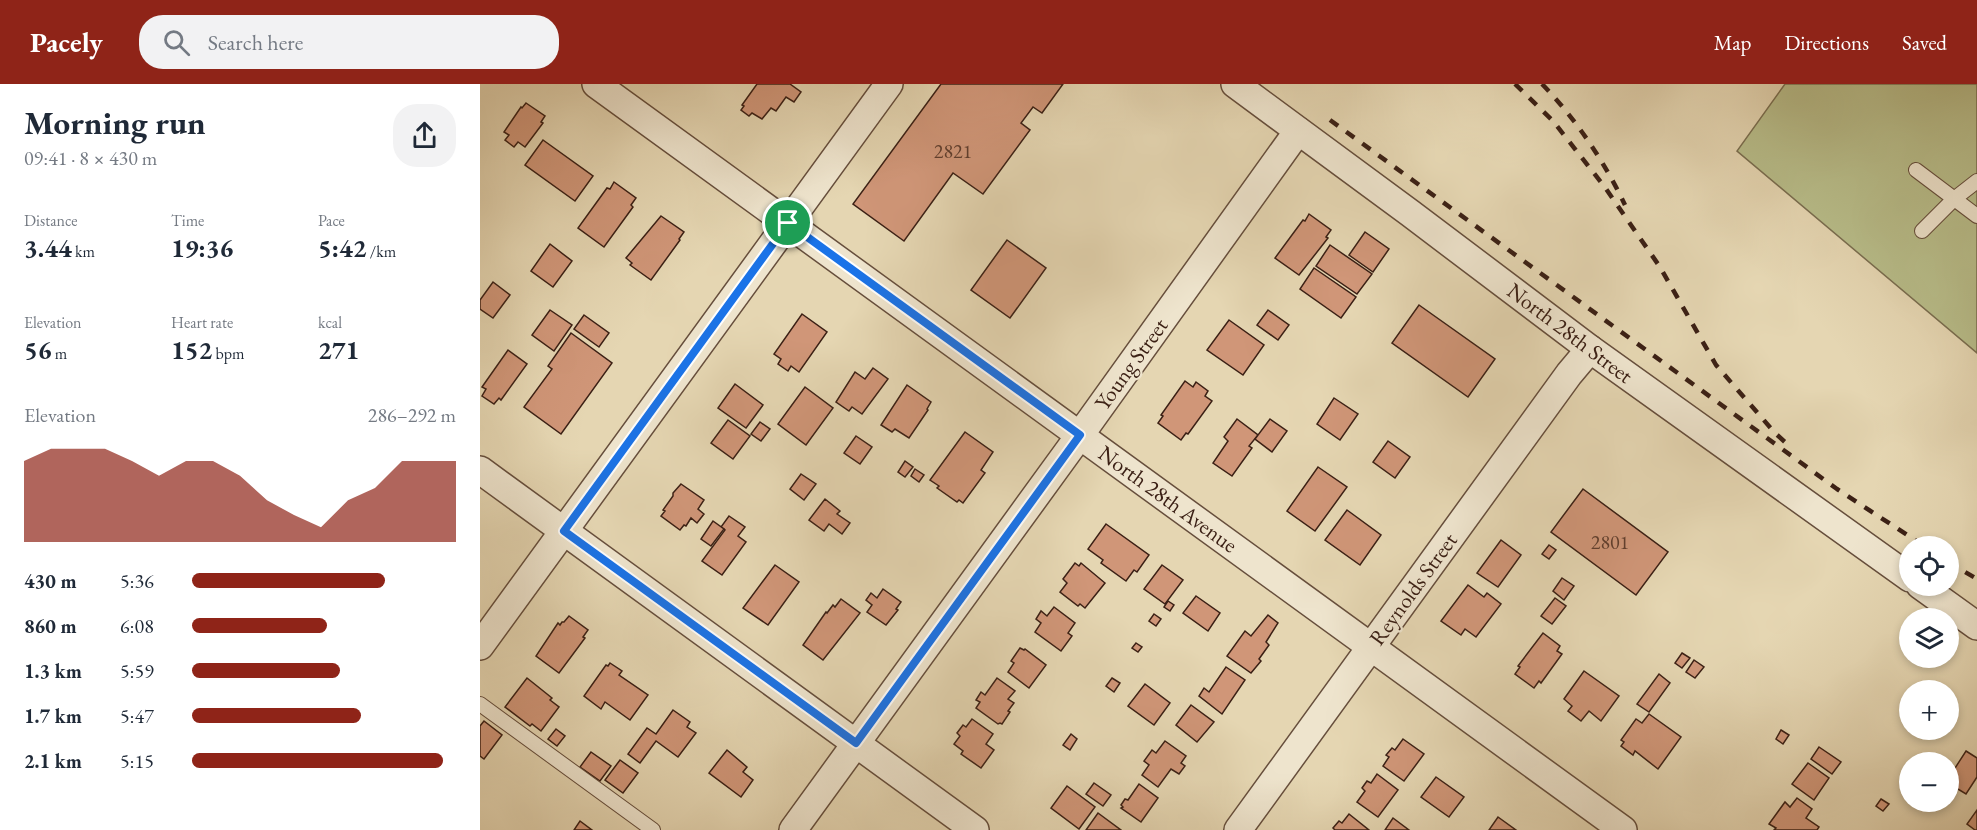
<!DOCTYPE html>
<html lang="en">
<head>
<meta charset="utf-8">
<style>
	body { margin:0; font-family:"EB Garamond",serif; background:#f2f2f3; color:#1f2937; height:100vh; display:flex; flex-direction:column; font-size:22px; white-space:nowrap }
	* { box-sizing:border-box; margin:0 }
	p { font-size:20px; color:#747a83 }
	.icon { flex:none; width:33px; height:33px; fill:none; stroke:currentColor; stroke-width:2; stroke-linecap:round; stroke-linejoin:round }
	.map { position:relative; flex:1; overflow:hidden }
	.sheet { display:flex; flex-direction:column; background:#fff; width:480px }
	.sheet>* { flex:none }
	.fabs { position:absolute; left:1419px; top:452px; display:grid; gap:12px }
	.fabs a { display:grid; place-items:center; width:60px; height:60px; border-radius:50%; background:#fff; box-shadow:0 3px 9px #0003; font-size:30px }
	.pin { position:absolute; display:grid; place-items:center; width:51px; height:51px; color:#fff; margin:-26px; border:3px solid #fff; border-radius:50%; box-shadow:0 2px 6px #0007 }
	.round { display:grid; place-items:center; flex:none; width:63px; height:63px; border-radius:24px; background:#f2f2f3 }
	.head { display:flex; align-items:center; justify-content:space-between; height:102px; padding:0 24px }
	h1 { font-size:33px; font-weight:700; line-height:45px }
	.figures { display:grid; grid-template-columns:repeat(3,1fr); gap:9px; height:102px; padding:6px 24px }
	.figures div { display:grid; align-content:center }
	.figures b { font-size:26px; font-weight:700 }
	.figures small { font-size:16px; font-weight:400 }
	.figures p { font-size:16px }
	.chart { height:168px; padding:12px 24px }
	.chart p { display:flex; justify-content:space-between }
	.chart svg { width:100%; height:108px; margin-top:6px; fill:#8f2418; opacity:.7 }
	ul { padding:0 24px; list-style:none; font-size:20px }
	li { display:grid; grid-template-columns:96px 72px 1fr; align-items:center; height:45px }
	li i { height:15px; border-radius:8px; background:#8f2418 }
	header { display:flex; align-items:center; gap:36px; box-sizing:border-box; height:84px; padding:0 30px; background:#8f2418; color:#fff }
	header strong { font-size:28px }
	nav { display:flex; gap:33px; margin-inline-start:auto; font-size:21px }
	.search { width:420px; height:54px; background:#f2f2f3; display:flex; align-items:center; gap:15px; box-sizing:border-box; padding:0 21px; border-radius:24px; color:#747a83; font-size:22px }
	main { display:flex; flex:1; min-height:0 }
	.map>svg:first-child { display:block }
	.green { fill:#b8bd8a; stroke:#7a6e50; stroke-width:1.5 }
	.building { fill:#d09678; stroke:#3b2015; stroke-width:1.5 }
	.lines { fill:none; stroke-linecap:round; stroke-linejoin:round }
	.service-casing { stroke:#664e3c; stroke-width:16 }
	.minor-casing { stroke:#664e3c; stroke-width:30 }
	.service { stroke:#eee4cd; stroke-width:14 }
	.minor { stroke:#eee4cd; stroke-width:27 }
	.rail { stroke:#3b2015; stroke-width:4.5; stroke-dasharray:10 10; stroke-linecap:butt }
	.route-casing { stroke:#fff; stroke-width:12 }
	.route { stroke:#1a73e8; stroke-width:8 }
	.labels { text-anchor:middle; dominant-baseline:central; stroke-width:4.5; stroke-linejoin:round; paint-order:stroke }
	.number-label { font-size:20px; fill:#603e2e }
	.street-label { font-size:22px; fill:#3b2015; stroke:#eee4cd }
</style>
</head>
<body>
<header>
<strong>Pacely</strong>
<div class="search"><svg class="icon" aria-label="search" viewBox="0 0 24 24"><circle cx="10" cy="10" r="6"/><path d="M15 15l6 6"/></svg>Search here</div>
<nav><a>Map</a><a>Directions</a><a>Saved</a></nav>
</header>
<main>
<section class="sheet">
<div class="head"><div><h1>Morning run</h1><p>09:41 · 8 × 430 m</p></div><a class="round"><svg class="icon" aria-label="share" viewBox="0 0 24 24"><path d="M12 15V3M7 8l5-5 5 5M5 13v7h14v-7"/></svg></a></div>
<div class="figures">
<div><p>Distance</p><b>3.44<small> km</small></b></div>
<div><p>Time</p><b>19:36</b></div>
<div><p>Pace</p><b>5:42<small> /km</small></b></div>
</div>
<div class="figures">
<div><p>Elevation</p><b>56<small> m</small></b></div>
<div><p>Heart rate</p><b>152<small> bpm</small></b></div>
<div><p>kcal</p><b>271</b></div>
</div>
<div class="chart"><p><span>Elevation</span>286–292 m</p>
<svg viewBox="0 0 160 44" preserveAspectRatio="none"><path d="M0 44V11L10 6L20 6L30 6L40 11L50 17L60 11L70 11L80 17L90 27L100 33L110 38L120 27L130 22L140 11L150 11L160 11V44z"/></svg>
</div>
<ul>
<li><b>430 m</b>5:36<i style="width:73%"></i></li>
<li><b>860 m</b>6:08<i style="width:51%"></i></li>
<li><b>1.3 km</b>5:59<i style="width:56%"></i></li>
<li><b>1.7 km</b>5:47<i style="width:64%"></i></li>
<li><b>2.1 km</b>5:15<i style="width:95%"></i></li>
</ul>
</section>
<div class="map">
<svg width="1497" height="746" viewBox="0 0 1497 746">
	<rect width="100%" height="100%" fill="#e5d6b2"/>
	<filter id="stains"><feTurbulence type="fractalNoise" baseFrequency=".00333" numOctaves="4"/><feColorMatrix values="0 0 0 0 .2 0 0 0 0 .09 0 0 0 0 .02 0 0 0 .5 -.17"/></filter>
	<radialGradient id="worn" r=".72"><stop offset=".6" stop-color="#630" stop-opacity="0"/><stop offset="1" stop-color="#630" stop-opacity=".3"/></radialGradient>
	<polygon class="green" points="1305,0 1497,0 1497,269 1257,67"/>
	<g class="building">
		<polygon points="277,0 310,0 321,8 314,18 306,13 296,27 291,24 282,35 272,29 269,32 261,26 264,22 262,21"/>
		<polygon points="461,0 583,0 562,29 553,23 541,39 550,46 503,110 473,89 424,157 373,120"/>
		<polygon points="46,19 65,32 61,38 63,39 45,63 38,58 34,63 25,56 29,51 24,48 41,23 42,24"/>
		<polygon points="63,56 113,92 95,117 45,81"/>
		<polygon points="134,98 156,114 151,121 153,123 124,163 98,144 127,104 130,105"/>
		<polygon points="829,130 851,146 846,153 848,154 819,191 795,174 823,136 825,137"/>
		<polygon points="181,132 204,148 199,155 200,156 171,196 150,181 152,179 146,174"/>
		<polygon points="885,148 909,165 893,188 869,171"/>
		<polygon points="527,156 566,184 530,234 491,206"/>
		<polygon points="70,160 92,177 73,203 51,187"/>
		<polygon points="850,161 892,190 877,210 836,182"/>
		<polygon points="834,184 876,213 861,234 820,205"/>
		<polygon points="13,198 30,211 13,234 0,225 0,216"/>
		<polygon points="939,221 1015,275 988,313 912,259"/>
		<polygon points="70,226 92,241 74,267 52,251"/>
		<polygon points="788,226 809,241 798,256 777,241"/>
		<polygon points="322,230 347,248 319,288 311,282 308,287 298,280 301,275 294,270"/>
		<polygon points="104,231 129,249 119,263 94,245"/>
		<polygon points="749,236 784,261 763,291 727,266"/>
		<polygon points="91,249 132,279 81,350 44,323 72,285 68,282"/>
		<polygon points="28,266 47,280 21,316 19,314 14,320 2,312 6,305 2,303"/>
		<polygon points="393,284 408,295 382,330 372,323 369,327 356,318 375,288 385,295"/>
		<polygon points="705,297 713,303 716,298 728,307 725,312 732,317 708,350 706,349 701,356 678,339 683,332 681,331"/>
		<polygon points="255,300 283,321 266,344 238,324"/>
		<polygon points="427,301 451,318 447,325 448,326 429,354 415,345 412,348 401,341"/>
		<polygon points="325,303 353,324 326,361 298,340"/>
		<polygon points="854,314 878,330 860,356 837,340"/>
		<polygon points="757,335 778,351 769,362 772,364 752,392 733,379 748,357 744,353"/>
		<polygon points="790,335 807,347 792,368 775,355"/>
		<polygon points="248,336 270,352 253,375 231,359"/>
		<polygon points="280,338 290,345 281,357 271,350"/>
		<polygon points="485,348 513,368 501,386 505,389 483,419 479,416 477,418 457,404 459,402 450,396"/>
		<polygon points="376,352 392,363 380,380 364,369"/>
		<polygon points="908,357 930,373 915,394 893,378"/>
		<polygon points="425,377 433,383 425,393 418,388"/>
		<polygon points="838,383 867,403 835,447 807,427"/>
		<polygon points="435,385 444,391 439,398 431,392"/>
		<polygon points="321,390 336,400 324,416 310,405"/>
		<polygon points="201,400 224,416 218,425 224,430 217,439 211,434 206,442 204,441 200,446 181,432 185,427 183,426 193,412 193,409"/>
		<polygon points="1103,405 1188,468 1156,511 1071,448"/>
		<polygon points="345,415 360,427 357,430 370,439 362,450 349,440 344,447 329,436"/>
		<polygon points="867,426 901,451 880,481 845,456"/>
		<polygon points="249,432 265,443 258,452 266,458 242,491 222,477 245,446 241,443"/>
		<polygon points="233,437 244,445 231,462 221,455"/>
		<polygon points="626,440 669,471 657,488 654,486 646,497 621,479 623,476 608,465"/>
		<polygon points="1021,456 1041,471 1018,503 997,489"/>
		<polygon points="1069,461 1076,466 1069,475 1062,470"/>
		<polygon points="595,479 599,482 601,479 625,499 605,524 600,520 598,522 580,508 587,499 583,495"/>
		<polygon points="295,481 319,498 288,541 263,524"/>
		<polygon points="682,481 703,496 685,520 664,505"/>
		<polygon points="1082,494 1094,502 1084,516 1073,507"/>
		<polygon points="988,501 1004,513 1007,509 1021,520 996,553 985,545 981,551 961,537"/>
		<polygon points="403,505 421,518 416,525 418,526 406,541 387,528 392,521 386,516 391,509 397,514"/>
		<polygon points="716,512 740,529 728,547 703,529"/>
		<polygon points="1075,514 1086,522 1072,540 1061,532"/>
		<polygon points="361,515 380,529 343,576 323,561 346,528 347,529 353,521 355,523"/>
		<polygon points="688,517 694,521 690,527 684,523"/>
		<polygon points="574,523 595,539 588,549 592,552 581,567 555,548 561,539 556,535 561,527 567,532"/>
		<polygon points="674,530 681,535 676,542 669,537"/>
		<polygon points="788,531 798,539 786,558 789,561 779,575 781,577 771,589 747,572 765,547 771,552"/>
		<polygon points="89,532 108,546 103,553 105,554 79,589 56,572 78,539 80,541 82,538 84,538"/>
		<polygon points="1063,549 1080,562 1077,567 1082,570 1061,599 1059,597 1054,604 1035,590 1040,583 1038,582"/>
		<polygon points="656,559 662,563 658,568 652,564"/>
		<polygon points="540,564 544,566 545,565 566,581 549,604 528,588 534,579 531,577"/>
		<polygon points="1202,569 1210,574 1202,584 1195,579"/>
		<polygon points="1214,576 1224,583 1215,594 1206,588"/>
		<polygon points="130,579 142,587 139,591 168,611 150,636 125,618 121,625 104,612 126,581 128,582"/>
		<polygon points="746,583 765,596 742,630 719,612 724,604 729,608"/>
		<polygon points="1104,587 1139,612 1121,637 1109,627 1101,637 1088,627 1092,622 1084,615"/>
		<polygon points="1179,590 1190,599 1169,628 1157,620"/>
		<polygon points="47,594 72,614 70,616 79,623 61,647 52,640 50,642 25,623"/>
		<polygon points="517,594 535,607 528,615 534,619 528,627 530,628 522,640 520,639 518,640 496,624 500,618 496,616 501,608 505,611"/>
		<polygon points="632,594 640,599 634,608 626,602"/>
		<polygon points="665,600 690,619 674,641 648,622"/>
		<polygon points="711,621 734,638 717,658 696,641"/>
		<polygon points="193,626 210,638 207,643 216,649 198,673 176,657 160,679 148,670 167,644 176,650"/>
		<polygon points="1169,630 1201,653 1178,685 1155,667 1153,671 1141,662 1144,658 1141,656 1156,635 1162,639"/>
		<polygon points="492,635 513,650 506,660 514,666 501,684 481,670 483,667 474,660 480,652 477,649 483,641 486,643"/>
		<polygon points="4,637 22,651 4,675 0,672 0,642"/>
		<polygon points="76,645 85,652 77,662 68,655"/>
		<polygon points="1301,646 1309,651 1303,660 1296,655"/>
		<polygon points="591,650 597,655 590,666 583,661"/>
		<polygon points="923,655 944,670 924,697 903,682 909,673 906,671 912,664 915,666"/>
		<polygon points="685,657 706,672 701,679 705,682 699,690 691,685 678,703 662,691 669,681 664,677 672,666 676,669"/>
		<polygon points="1339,663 1361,678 1352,690 1331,675"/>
		<polygon points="247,666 267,683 263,688 273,696 261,713 229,689"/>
		<polygon points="1486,667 1497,674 1497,693 1486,710 1468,699 1468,695"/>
		<polygon points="111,668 131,682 120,697 100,683"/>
		<polygon points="140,676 158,689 143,709 125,696"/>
		<polygon points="1328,679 1349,694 1334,716 1312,700"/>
		<polygon points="897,690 918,706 898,733 877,718 885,707 882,704 887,697 891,699"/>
		<polygon points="956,693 984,713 969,733 941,713"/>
		<polygon points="614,699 631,711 623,722 606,710"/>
		<polygon points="659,700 678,714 661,738 641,724 643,723 641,721 645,715 648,716"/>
		<polygon points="587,702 615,723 599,745 571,724"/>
		<polygon points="1317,714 1332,725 1326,734 1339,743 1337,746 1294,746 1296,744 1289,740 1305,718 1310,723"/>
		<polygon points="1401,715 1409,720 1403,727 1396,722"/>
		<polygon points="1497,726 1497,746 1495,746 1487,740"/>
		<polygon points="618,729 641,746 606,746"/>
		<polygon points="869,730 889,746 855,746 853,744 859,737 862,739"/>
		<polygon points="1018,733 1036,746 1009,746"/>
		<polygon points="913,734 929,746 905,746"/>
		<polygon points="100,737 112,746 94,746"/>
	</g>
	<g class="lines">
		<g class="service-casing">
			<g id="service">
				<polyline points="1436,86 1497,132"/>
				<polyline points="1442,147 1474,115 1497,97"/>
				<polyline points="0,620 173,746"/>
			</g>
		</g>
		<g class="minor-casing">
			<g id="minor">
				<polyline points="116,0 1143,746"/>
				<polyline points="755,0 930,129 1110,265 1430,494"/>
				<polyline points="0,386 495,746"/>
				<polyline points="1440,501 1497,542"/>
				<polyline points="0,562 409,0"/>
				<polyline points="313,746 600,351 818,47"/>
				<polyline points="758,746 1089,290 1110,265"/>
			</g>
		</g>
		<use href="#service" class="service"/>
		<use href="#minor" class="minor"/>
		<g class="rail">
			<polyline points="1035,0 1073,37 1124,102 1180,183 1236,281 1295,349 1306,359"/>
			<path d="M1062,0C1096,35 1124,77 1145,121"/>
			<polyline points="850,36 1357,405 1444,462"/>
			<polyline points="1468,478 1497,495"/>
		</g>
	</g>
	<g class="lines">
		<g class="route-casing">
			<polygon id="route" points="308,139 600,351 376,659 84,447"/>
		</g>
		<use href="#route" class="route"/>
	</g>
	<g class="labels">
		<g class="number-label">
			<text x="473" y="67">2821</text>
			<text x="1130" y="458">2801</text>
		</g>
		<g class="street-label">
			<text transform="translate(1090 249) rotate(37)">North 28th Street</text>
			<text transform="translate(651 280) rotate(-54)">Young Street</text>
			<text transform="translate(688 415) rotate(36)">North 28th Avenue</text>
			<text transform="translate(933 505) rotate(-54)">Reynolds Street</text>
		</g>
	</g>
	<rect width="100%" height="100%" filter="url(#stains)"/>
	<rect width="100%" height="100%" fill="url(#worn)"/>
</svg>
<div class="fabs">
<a><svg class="icon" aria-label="locate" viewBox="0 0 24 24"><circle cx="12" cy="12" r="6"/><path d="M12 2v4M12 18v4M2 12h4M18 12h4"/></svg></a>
<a><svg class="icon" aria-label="layers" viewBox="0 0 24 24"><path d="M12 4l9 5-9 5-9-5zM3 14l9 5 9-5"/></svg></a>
<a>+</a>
<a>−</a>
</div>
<div class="pin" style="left:308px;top:139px;background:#1e9e55"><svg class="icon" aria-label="arrive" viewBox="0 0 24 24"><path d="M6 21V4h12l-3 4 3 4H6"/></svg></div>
</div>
</main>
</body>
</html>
